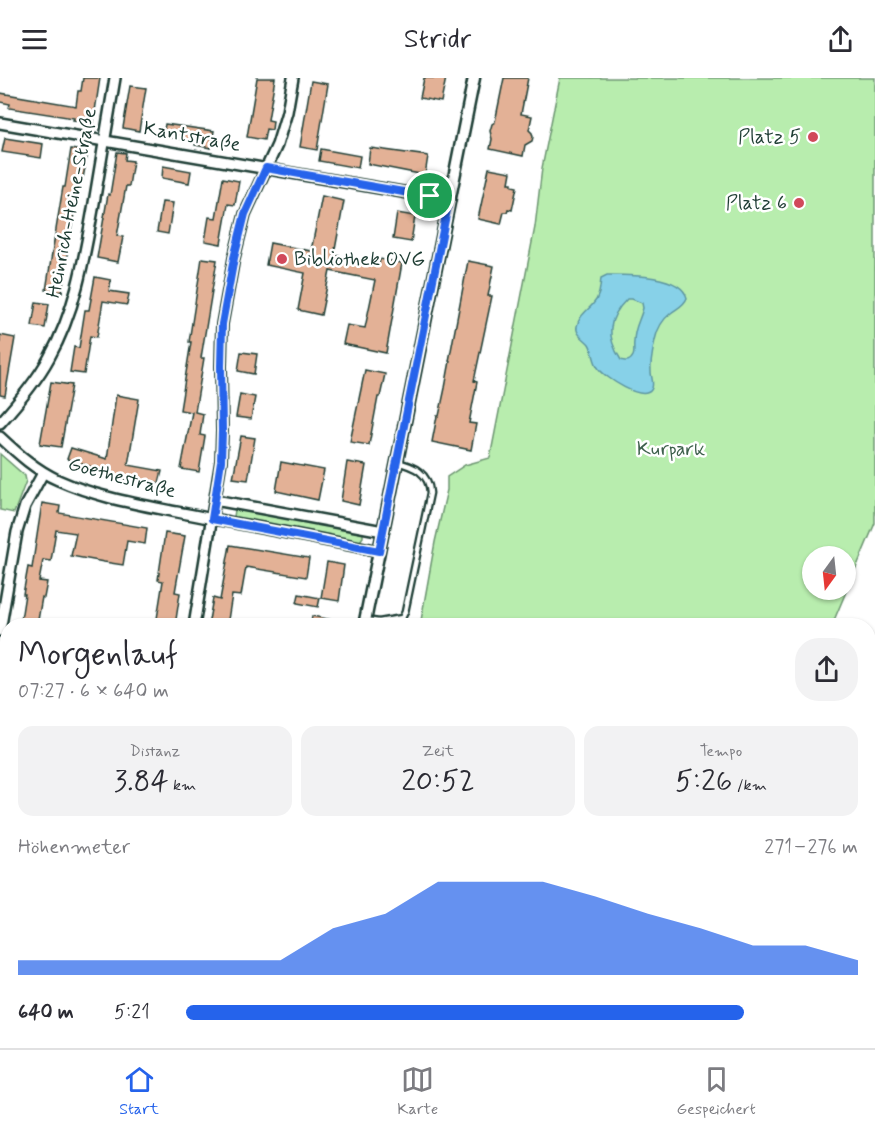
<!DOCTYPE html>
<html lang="de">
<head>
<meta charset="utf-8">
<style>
	body { margin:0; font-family:Mynerve,sans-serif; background:#f2f2f3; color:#2b2b33; height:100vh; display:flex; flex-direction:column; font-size:22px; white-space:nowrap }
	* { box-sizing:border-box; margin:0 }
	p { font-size:20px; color:#7c7c81 }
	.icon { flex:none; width:33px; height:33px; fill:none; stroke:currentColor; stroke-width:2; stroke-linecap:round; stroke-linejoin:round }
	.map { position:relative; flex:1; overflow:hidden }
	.side { position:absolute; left:0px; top:540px; width:876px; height:430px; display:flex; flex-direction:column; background:#fff; border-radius:24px 24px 0 0; box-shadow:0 2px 4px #0004 }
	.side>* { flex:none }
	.needle { width:39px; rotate:195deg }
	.tools { position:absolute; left:802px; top:468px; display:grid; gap:12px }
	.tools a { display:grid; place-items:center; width:54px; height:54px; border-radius:50%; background:#fff; box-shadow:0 2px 4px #0004; font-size:30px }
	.pin { position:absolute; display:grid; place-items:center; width:51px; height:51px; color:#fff; margin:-26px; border:3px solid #fff; border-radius:50%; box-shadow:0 2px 6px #0007 }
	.round { display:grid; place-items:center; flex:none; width:63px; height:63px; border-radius:24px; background:#f2f2f3 }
	.summary { display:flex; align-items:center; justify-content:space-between; height:102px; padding:0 18px }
	h1 { font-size:33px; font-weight:600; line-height:45px }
	.metrics { display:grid; grid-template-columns:repeat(3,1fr); gap:9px; height:102px; padding:6px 18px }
	.metrics div { display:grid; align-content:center; border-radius:15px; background:#f2f2f3; text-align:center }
	.metrics b { font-size:30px; font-weight:600 }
	.metrics small { font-size:16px; font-weight:400 }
	.metrics p { font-size:16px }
	.chart { height:168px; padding:12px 18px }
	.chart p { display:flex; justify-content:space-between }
	.chart svg { width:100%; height:108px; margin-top:6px; fill:#2563eb; opacity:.7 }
	ul { padding:0 18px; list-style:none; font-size:20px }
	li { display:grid; grid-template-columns:96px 72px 1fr; align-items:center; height:45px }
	li i { height:15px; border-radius:8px; background:#2563eb }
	header { display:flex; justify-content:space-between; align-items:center; height:78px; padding:0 18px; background:#fff; font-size:27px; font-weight:600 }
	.tabs { display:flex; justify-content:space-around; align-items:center; height:84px; border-top:2px solid #e1e1e2; background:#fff; font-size:16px; color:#7c7c81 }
	.tabs a { display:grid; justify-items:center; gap:3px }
	.tabs .selected { color:#2563eb }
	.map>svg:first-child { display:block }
	.green { fill:#b8edae; stroke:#6c9571; stroke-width:1.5; fill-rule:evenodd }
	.water { fill:#87d1e8; stroke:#5d96a0; stroke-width:1.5; fill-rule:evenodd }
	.building { fill:#e3b196; stroke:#1f3d34; stroke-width:1.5 }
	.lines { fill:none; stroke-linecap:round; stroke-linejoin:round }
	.service-casing { stroke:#1f3d34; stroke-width:9 }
	.minor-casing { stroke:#1f3d34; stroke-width:14 }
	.tertiary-casing { stroke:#1f3d34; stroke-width:15 }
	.secondary-casing { stroke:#1f3d34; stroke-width:16 }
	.service { stroke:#fff; stroke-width:4.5 }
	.minor { stroke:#fff; stroke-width:9 }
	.tertiary { stroke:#fff; stroke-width:10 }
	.secondary { stroke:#fff; stroke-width:12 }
	.route-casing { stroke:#fff; stroke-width:12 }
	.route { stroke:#2563eb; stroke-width:8 }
	.poi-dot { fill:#d1495b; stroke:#fff; stroke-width:2 }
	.labels { text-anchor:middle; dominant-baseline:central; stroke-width:5; stroke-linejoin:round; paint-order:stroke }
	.street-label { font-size:20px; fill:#1f3d34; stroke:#fff }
	.poi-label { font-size:20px; fill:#1f3d34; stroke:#fff; text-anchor:end }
	.park-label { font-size:20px; fill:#3e604c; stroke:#fff }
</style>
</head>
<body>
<header><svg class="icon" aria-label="menu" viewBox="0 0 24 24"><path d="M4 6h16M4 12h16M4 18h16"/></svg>Stridr<svg class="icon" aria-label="share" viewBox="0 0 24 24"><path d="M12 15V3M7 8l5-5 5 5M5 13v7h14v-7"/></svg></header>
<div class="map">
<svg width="875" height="970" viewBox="0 0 875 970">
	<rect width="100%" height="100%" fill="#fff"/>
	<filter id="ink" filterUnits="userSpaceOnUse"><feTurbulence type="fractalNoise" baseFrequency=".0167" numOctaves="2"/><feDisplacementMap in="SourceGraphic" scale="12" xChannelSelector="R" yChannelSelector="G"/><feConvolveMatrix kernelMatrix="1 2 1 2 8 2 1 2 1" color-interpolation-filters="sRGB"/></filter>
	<g filter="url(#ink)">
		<g class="green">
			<path d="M560,0H875V445L832,547L420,548L435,464L447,412V399L465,387L490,380L535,149L542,90ZM813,478H846V512H813Z"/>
			<polygon points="0,376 25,398 26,403 14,435 0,432"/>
			<polygon points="238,429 359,452 363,455 363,459 360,463 356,464 238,442 234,439 235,432"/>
			<polygon points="0,865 7,866 7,940 0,939"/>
			<polygon points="875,892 875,970 802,970 800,963 868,963 869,893"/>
		</g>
		<path class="water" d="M607,197C627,197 681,196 687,220C684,228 677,230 671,235C662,242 657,252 655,262C653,272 650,284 651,294C651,299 655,307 651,312C642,324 606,300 599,291C593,284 594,274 589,266C585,261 575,256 577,248C579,238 587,233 593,226C600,219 600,209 601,200ZM627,221H632L642,225L643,230C640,243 634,249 634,264C633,268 635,274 633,278C630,284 626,284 621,282C606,259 607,241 627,221Z"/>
		<g class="building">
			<polygon points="83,0 100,0 93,46 73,42 74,40 9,30 10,26 0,24 0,15 76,28 78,13 81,13"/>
			<polygon points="257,0 275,0 268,42 273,43 272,52 266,51 264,62 247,59"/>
			<polygon points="424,0 446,0 441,24 420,20"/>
			<polygon points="504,0 528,0 521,36 532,38 529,52 532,55 533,59 532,63 525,67 523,78 490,71 492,61 490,53 492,46 495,44"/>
			<polygon points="311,3 328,6 317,72 300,69"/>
			<polygon points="130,8 146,10 139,53 123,50"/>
			<polygon points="165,46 214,53 211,70 195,67 196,64 163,58"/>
			<polygon points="5,60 43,66 41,80 2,74"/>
			<polygon points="370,70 428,78 425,97 368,86"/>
			<polygon points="71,71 88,74 83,100 80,100 65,188 66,188 62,214 46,212 63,109 65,109"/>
			<polygon points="321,71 360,78 358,90 319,83"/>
			<polygon points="117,74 126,75 125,82 133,83 129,108 126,108 117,158 123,159 118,184 97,180 108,116 110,117"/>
			<polygon points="163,88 191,93 189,105 162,100"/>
			<polygon points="489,90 511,94 509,105 512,105 512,108 517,109 512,132 508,131 507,134 504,134 501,146 478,141"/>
			<polygon points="223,100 239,103 235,127 228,126 221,166 205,163 209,139 216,140"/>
			<polygon points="322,118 344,123 334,177 379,186 380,181 402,185 386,275 343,266 347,247 365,250 375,202 330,193 321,237 298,232 305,195 266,187 270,165 311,173"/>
			<polygon points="162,124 173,125 168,156 157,154"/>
			<polygon points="397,135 415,138 411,164 393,161"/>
			<polygon points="202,180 217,182 201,280 204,280 195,334 203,336 200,357 205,358 199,394 181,391 192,334 180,332 191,264 189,264"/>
			<polygon points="468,183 494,188 488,218 492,218 474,303 477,304 469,345 476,346 471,372 432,364 437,338 439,338 445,310 450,283 449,283"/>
			<polygon points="95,199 111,202 109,213 129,216 127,227 103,223 97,259 90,258 84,296 70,294 74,269 79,270 85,232 89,232"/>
			<polygon points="36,224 49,226 45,250 32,248"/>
			<polygon points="0,257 15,260 5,318 0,317"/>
			<polygon points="241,274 257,276 254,296 238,293"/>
			<polygon points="365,292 385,296 380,319 378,319 369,367 350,364"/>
			<polygon points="51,304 72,307 61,369 40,366"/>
			<polygon points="240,316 255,319 251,341 236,339"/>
			<polygon points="116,317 139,321 128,387 162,393 159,405 126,399 125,402 105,399 105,393 67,381 71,370 107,381"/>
			<polygon points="241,358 255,360 248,402 233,400"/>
			<polygon points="281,384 324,392 318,422 276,413"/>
			<polygon points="347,384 366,387 359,427 341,423"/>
			<polygon points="42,425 60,428 59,435 147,450 145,466 127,463 123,487 104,484 71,478 76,455 56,452 51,483 43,482 39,503 47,504 44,520 42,519 37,548 20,548 25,516 23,516 26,500 28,489 32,490"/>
			<polygon points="165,455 185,458 175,514 180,515 175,548 156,547 163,503 158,502"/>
			<polygon points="230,467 309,480 306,499 246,489 241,518 232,517 227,548 208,548 213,520 220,522"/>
			<polygon points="327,484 344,487 339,523 321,520"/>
			<polygon points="299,516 320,520 318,529 297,525"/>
			<polygon points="312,538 338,543 337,548 310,548"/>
		</g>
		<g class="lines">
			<g class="service-casing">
				<g id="service">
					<path d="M365,542L379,544L402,540L405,534L430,415C429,395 414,388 396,384"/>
					<polyline points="41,963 49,970"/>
					<polyline points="480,970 481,963"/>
				</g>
			</g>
			<g class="minor-casing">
				<g id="minor">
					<polyline points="0,45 449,122"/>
					<path d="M0,345C18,325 36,304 49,280C75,234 84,182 93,131C100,87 108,44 115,0"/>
					<path d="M0,359C18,376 36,392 58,402C96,419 137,426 177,434C244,447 312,459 379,473"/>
					<polyline points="215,422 383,453"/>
					<polyline points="194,548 221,383 222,353 221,288 222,246 234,180 245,136 277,67 287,34 293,0"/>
					<polyline points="0,553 17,454 25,428 43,395"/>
					<polyline points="0,822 8,824"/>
					<polyline points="124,970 126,963"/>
				</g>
			</g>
			<g class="tertiary-casing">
				<g id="tertiary">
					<polyline points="364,548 474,0"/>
					<polyline points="868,715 875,701"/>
					<polyline points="868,880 875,879"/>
					<polyline points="279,970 280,963"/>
				</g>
			</g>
			<g class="secondary-casing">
				<g id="secondary">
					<polyline points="703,970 720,965 735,963"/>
					<polyline points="780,970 781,963"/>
				</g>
			</g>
			<use href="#service" class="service"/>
			<use href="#minor" class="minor"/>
			<use href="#tertiary" class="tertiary"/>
			<use href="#secondary" class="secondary"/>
		</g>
	</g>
	<g class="lines" filter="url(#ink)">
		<g class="route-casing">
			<polygon id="route" points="266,90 449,122 379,473 212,441 221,383 222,353 221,288 222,246 234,180 245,136"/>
		</g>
		<use href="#route" class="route"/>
	</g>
	<g class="poi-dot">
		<circle cx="813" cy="59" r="6"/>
		<circle cx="799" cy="125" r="6"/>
		<circle cx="282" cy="181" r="6"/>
	</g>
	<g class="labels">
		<g class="street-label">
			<text transform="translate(192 59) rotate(10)">Kantstraße</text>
			<text transform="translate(72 125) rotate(-79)">Heinrich-Heine-Straße</text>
			<text transform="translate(122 400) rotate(15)">Goethestraße</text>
		</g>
		<g class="poi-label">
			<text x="801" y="59">Platz 5</text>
			<text x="787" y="125">Platz 6</text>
			<text x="294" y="181" text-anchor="start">Bibliothek OVG</text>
		</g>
		<g class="park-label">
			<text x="671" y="371">Kurpark</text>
		</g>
	</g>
</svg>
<div class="tools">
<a><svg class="needle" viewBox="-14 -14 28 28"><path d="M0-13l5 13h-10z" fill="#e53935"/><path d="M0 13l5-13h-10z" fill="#7c7c81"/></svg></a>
</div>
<div class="pin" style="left:430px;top:118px;background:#1e9e55"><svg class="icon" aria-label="arrive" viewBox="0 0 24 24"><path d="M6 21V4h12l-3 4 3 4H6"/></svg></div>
<section class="side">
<div class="summary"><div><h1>Morgenlauf</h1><p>07:27 · 6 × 640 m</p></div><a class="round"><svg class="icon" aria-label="share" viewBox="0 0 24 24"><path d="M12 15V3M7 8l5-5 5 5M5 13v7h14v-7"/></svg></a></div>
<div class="metrics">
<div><p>Distanz</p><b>3.84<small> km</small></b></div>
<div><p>Zeit</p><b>20:52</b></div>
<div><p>Tempo</p><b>5:26<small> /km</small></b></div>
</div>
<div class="chart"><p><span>Höhenmeter</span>271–276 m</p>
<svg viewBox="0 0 160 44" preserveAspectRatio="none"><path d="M0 44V38L10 38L20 38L30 38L40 38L50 38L60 25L70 19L80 6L90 6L100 6L110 12L120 19L130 25L140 32L150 32L160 38V44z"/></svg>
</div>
<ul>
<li><b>640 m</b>5:21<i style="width:83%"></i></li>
</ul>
</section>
</div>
<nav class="tabs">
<a class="selected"><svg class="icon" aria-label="home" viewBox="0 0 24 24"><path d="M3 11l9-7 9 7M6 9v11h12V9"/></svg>Start</a>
<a><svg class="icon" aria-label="map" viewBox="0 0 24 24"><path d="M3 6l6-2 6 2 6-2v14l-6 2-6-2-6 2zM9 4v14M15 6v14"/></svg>Karte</a>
<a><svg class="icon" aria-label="saved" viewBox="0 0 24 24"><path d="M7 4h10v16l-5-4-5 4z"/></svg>Gespeichert</a>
</nav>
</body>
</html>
